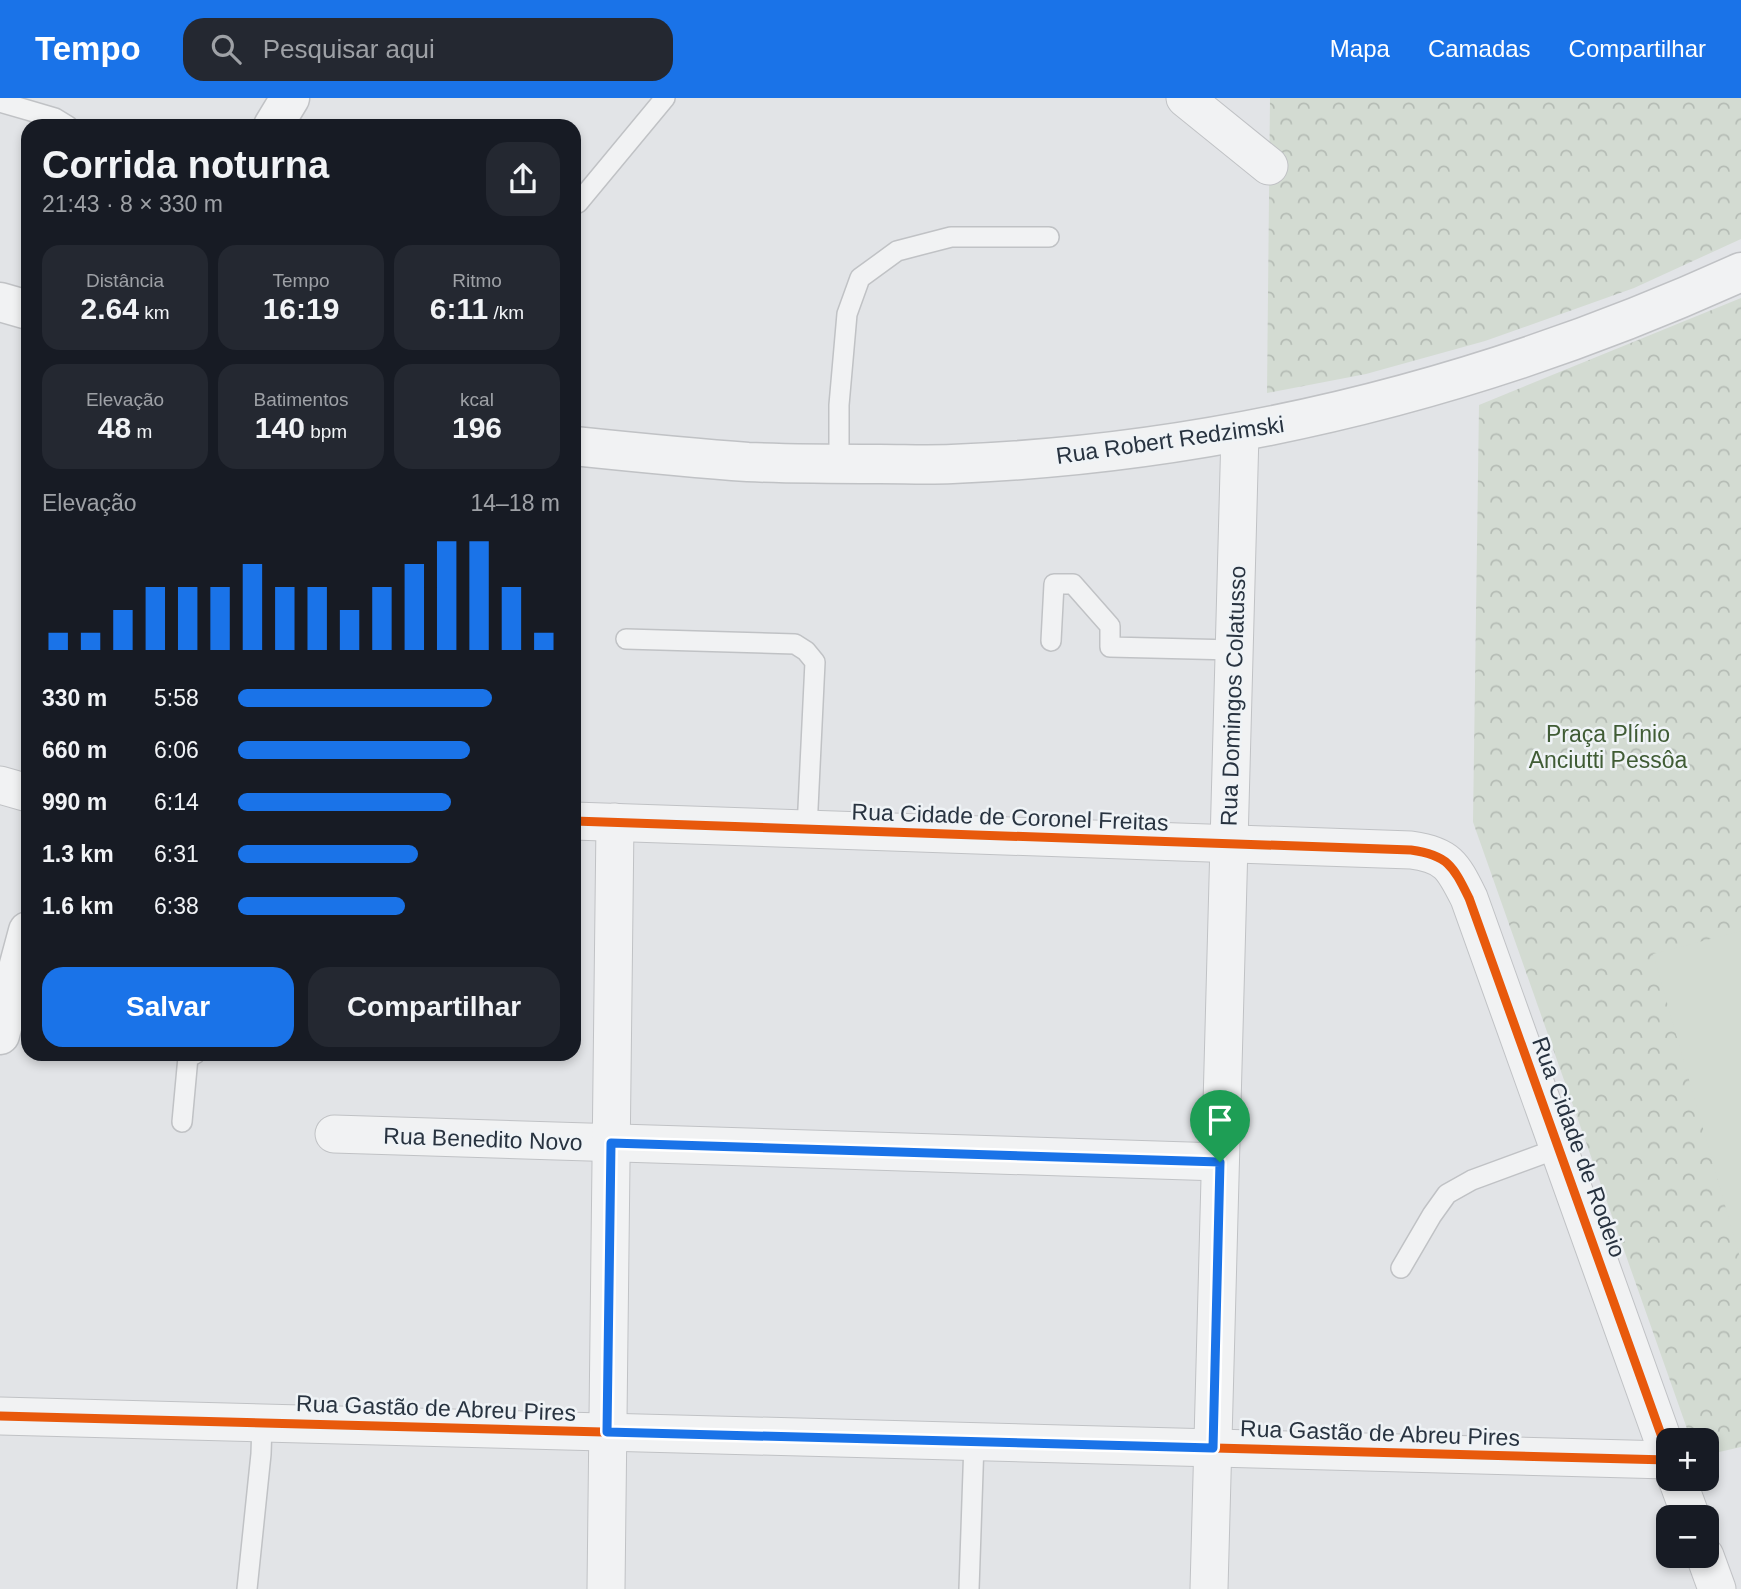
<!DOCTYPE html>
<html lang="pt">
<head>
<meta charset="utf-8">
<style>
	body { margin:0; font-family:Arial,sans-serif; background:#242831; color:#f1f3f6; height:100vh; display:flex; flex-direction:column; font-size:26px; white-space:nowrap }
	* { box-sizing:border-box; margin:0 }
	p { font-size:23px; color:#9ea1a6 }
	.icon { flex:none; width:38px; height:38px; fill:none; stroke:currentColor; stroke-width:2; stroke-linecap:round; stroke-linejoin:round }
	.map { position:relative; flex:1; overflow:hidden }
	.sheet { position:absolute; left:21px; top:21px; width:560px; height:942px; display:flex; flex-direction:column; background:#171b24; border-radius:21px; box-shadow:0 4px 10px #0003 }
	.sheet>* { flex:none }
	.tools { position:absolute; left:1656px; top:1330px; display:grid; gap:14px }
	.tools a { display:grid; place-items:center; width:63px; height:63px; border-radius:14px; background:#171b24; box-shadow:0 4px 10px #0003; font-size:35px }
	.pin { position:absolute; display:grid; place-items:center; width:60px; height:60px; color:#fff; margin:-72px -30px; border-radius:50% 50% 50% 0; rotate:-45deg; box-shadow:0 0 7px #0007 }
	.pin .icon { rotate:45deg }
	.round { display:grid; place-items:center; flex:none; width:74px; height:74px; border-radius:21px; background:#242831 }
	.head { display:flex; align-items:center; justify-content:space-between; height:119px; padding:0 21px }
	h1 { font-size:38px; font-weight:700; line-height:52px }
	.stats { display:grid; grid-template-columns:repeat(3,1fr); gap:10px; height:119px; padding:7px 21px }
	.stats div { display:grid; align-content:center; border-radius:18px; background:#242831; text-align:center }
	.stats b { font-size:30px; font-weight:700 }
	.stats small { font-size:19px; font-weight:400 }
	.stats p { font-size:19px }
	.chart { height:196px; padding:14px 21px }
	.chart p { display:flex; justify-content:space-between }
	.chart svg { width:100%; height:126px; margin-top:7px; stroke:#1a73e8; stroke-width:6 }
	.action { display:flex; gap:14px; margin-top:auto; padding:14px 21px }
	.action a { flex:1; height:80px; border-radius:21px; background:#1a73e8; color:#fff; font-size:28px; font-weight:700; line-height:80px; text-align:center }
	.action a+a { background:#242831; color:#f1f3f6 }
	ul { padding:0 21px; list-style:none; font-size:23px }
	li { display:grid; grid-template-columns:112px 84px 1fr; align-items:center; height:52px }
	li i { height:18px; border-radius:9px; background:#1a73e8 }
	header { display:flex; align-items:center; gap:42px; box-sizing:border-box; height:98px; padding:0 35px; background:#1a73e8; color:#fff }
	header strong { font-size:33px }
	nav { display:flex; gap:38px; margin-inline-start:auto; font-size:24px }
	.search { width:490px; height:63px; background:#242831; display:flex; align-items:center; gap:18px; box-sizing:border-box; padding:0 24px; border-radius:21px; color:#9ea1a6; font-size:26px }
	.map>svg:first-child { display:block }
	.forest { fill:url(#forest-crowns) }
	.pitch { fill:#d3dbd2 }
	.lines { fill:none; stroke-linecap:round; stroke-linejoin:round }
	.service-casing { stroke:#c0c2c5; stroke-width:22 }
	.minor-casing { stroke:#c0c2c5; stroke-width:39 }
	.tertiary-casing { stroke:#c0c2c5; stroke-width:41 }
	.service { stroke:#f1f2f3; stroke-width:19 }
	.minor { stroke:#f1f2f3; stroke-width:37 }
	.tertiary { stroke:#f1f2f3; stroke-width:38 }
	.cycleway-casing { stroke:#eff3f6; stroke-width:13 }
	.cycleway { stroke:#e8590c; stroke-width:9 }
	.route-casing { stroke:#fff; stroke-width:14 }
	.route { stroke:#1a73e8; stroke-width:9 }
	.labels { text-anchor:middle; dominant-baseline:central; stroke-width:5; stroke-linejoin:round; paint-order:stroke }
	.street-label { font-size:23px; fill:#283340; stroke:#eff3f6 }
	.park-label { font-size:23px; fill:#405c35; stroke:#eff3f6 }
</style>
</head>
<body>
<header>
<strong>Tempo</strong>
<div class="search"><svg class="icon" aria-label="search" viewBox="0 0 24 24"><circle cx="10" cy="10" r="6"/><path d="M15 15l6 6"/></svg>Pesquisar aqui</div>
<nav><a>Mapa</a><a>Camadas</a><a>Compartilhar</a></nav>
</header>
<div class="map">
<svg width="1741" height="1491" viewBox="0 0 1741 1491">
	<defs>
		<pattern id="forest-crowns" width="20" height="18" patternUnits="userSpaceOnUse" patternTransform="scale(1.75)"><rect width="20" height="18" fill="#d3dbd2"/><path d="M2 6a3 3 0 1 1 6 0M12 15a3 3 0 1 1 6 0" fill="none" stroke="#b5bcb5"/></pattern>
	</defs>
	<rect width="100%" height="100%" fill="#e2e4e7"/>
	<g class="forest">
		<polygon points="1270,0 1741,0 1741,141 1634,190 1485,243 1366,276 1267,295"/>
		<polygon points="1741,200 1741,1349 1706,1357 1706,1342 1691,1342 1473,724 1479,307"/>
	</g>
	<polygon class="pitch" points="1741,833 1741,1163 1653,856"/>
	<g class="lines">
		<g class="service-casing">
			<g id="service">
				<polyline points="0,4 55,20 68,28"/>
				<polyline points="574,106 578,105 665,0"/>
				<polyline points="839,366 839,307 847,216 860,180 897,153 951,139 1049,139"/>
				<polyline points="626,541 795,546 806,553 815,564 807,731"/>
				<polyline points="1051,543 1054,486 1073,486 1110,528 1110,549 1234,552"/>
				<polyline points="182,1024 188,959 195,956"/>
				<polyline points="1401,1170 1432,1117 1447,1096 1472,1082 1559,1050"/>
				<polyline points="247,1491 261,1356 262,1325"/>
				<polyline points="969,1491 974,1344"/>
			</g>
		</g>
		<g class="minor-casing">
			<g id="minor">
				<polyline points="1185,0 1269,68"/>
				<polyline points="0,687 28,695"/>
				<path d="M574,723L1411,752C1448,757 1453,768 1469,800L1668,1356"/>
				<polyline points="334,1036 1220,1064"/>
				<polyline points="0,1318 1668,1362"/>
				<polyline points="1677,1381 1691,1419"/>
				<polyline points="1705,1458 1717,1491"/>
				<polyline points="606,1491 615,724"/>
				<polyline points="1209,1491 1240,335"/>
			</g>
		</g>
		<g class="tertiary-casing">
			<g id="tertiary">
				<polyline points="273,28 290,0"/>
				<polyline points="0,204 28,212"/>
				<path d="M574,348C632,354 690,360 748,364C791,366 836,366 880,366C904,366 928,367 952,366C1228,355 1490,288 1741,174"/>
				<polyline points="0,937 28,833"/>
			</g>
		</g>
		<use href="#service" class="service"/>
		<use href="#minor" class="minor"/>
		<use href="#tertiary" class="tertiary"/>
		<g class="cycleway-casing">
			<g id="cycleway">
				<path d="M574,723L1411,752C1448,757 1453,768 1469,800L1668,1356"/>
				<polyline points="0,1318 1668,1362"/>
			</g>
		</g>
		<use href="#cycleway" class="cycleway"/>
	</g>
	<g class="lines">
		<g class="route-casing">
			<polygon id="route" points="611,1045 1220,1064 1213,1350 607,1334"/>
		</g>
		<use href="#route" class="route"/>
	</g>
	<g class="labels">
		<g class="street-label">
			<text transform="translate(1170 342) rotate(-8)">Rua Robert Redzimski</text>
			<text transform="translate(1233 598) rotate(-88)">Rua Domingos Colatusso</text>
			<text transform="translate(1010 719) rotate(2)">Rua Cidade de Coronel Freitas</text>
			<text transform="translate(483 1041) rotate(2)">Rua Benedito Novo</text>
			<text transform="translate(1579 1049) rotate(70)">Rua Cidade de Rodeio</text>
			<text transform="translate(436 1310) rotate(2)">Rua Gastão de Abreu Pires</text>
			<text transform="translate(1380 1335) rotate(2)">Rua Gastão de Abreu Pires</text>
		</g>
		<g class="park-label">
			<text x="1608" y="636">Praça Plínio<tspan x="1608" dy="26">Anciutti Pessôa</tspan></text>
		</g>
	</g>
</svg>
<div class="tools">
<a>+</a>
<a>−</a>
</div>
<div class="pin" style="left:1220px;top:1064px;background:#1e9e55"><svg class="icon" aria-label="arrive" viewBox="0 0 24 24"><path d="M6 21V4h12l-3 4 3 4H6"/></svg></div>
<section class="sheet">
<div class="head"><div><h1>Corrida noturna</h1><p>21:43 · 8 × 330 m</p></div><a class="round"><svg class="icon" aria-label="share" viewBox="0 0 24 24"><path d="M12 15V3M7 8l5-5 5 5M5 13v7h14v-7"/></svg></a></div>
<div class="stats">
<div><p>Distância</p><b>2.64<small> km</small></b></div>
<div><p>Tempo</p><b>16:19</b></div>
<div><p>Ritmo</p><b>6:11<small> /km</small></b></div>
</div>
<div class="stats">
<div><p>Elevação</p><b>48<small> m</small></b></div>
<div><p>Batimentos</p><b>140<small> bpm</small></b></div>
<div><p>kcal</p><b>196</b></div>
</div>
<div class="chart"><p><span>Elevação</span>14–18 m</p>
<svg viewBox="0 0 160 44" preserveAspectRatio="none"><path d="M5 44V38M15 44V38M25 44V30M35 44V22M45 44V22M55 44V22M65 44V14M75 44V22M85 44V22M95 44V30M105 44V22M115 44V14M125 44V6M135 44V6M145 44V22M155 44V38"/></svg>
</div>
<ul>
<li><b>330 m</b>5:58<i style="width:79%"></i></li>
<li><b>660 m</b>6:06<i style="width:72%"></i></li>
<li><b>990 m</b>6:14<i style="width:66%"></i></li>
<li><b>1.3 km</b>6:31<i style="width:56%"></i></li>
<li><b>1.6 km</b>6:38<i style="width:52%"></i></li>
</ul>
<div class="action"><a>Salvar</a><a>Compartilhar</a></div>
</section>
</div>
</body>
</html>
